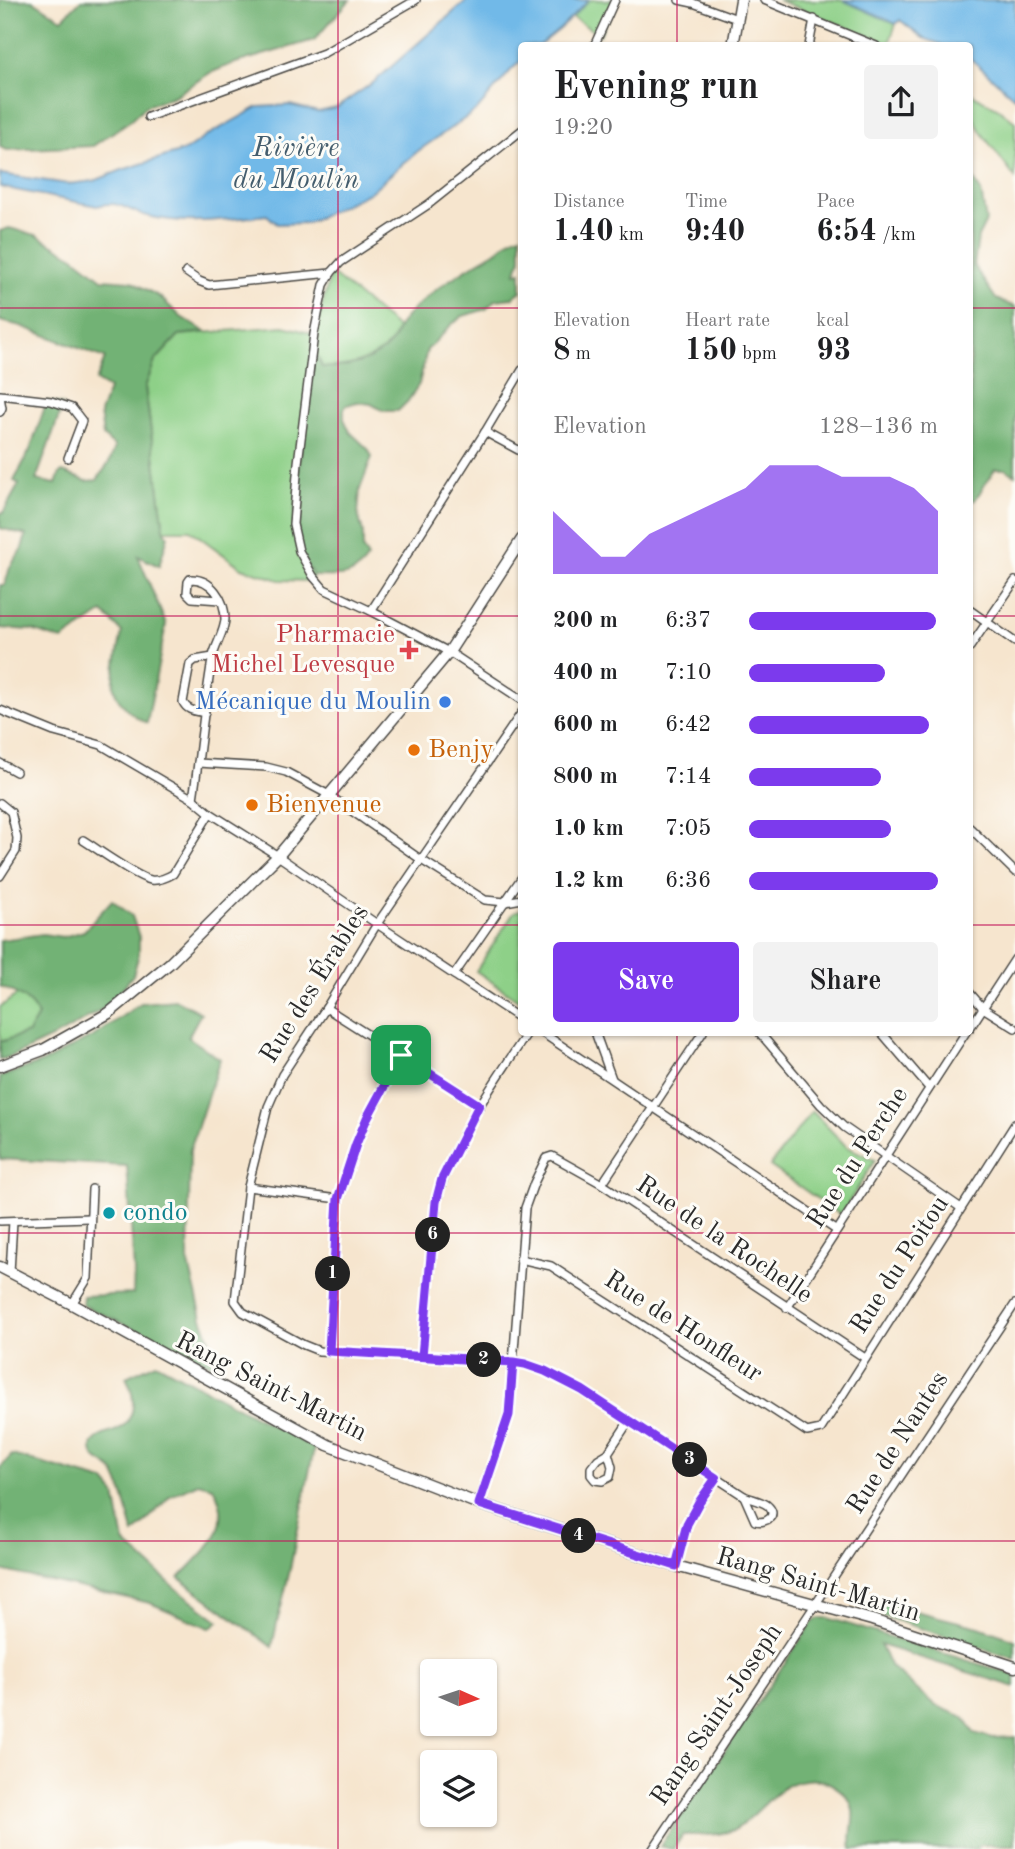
<!DOCTYPE html>
<html lang="en">
<head>
<meta charset="utf-8">
<style>
	body { margin:0; font-family:"Old Standard TT",serif; background:#f2f2f2; color:#202124; height:100vh; display:flex; flex-direction:column; font-size:26px; white-space:nowrap }
	* { box-sizing:border-box; margin:0 }
	p { font-size:23px; color:#757577 }
	.icon { flex:none; width:38px; height:38px; fill:none; stroke:currentColor; stroke-width:2; stroke-linecap:round; stroke-linejoin:round }
	.map { position:relative; flex:1; overflow:hidden }
	.drawer { position:absolute; left:518px; top:42px; width:455px; height:994px; display:flex; flex-direction:column; background:#fff; border-radius:7px; box-shadow:0 2px 5px #0004 }
	.drawer>* { flex:none }
	.needle { width:46px; rotate:93deg }
	.controls { position:absolute; left:420px; top:1659px; display:grid; gap:14px }
	.controls a { display:grid; place-items:center; width:77px; height:77px; border-radius:7px; background:#fff; box-shadow:0 2px 5px #0004; font-size:35px }
	.pin { position:absolute; display:grid; place-items:center; width:60px; height:60px; color:#fff; margin:-30px; border-radius:14px; box-shadow:0 4px 10px #0006 }
	.km { position:absolute; width:35px; height:35px; margin:-18px; border-radius:50%; background:#222; color:#fff; font-size:19px; line-height:35px; text-align:center }
	.round { display:grid; place-items:center; flex:none; width:74px; height:74px; border-radius:7px; background:#f2f2f2 }
	.head { display:flex; align-items:center; justify-content:space-between; height:119px; padding:0 35px }
	h1 { font-size:38px; font-weight:700; line-height:52px }
	.stats { display:grid; grid-template-columns:repeat(3,1fr); gap:10px; height:119px; padding:7px 35px }
	.stats div { display:grid; align-content:center }
	.stats b { font-size:30px; font-weight:700 }
	.stats small { font-size:19px; font-weight:400 }
	.stats p { font-size:19px }
	.chart { height:196px; padding:14px 35px }
	.chart p { display:flex; justify-content:space-between }
	.chart svg { width:100%; height:126px; margin-top:7px; fill:#7c3aed; opacity:.7 }
	.button { display:flex; gap:14px; margin-top:auto; padding:14px 35px }
	.button a { flex:1; height:80px; border-radius:7px; background:#7c3aed; color:#fff; font-size:28px; font-weight:700; line-height:80px; text-align:center }
	.button a+a { background:#f2f2f2; color:#202124 }
	ul { padding:0 35px; list-style:none; font-size:23px }
	li { display:grid; grid-template-columns:112px 84px 1fr; align-items:center; height:52px }
	li i { height:18px; border-radius:9px; background:#7c3aed }
	.map>svg:first-child { display:block }
	.green { fill:#8ed088; stroke:#5c7e5a; stroke-width:2 }
	.forest { fill:#72b274; stroke:#4e6e50; stroke-width:2 }
	.water { fill:#71b9e8; stroke:#4e728a; stroke-width:2 }
	.lines { fill:none; stroke-linecap:round; stroke-linejoin:round }
	.street-casing { stroke:#494743; stroke-width:10 }
	.secondary-casing { stroke:#494743; stroke-width:13 }
	.street { stroke:#fff; stroke-width:7 }
	.secondary { stroke:#fff; stroke-width:10 }
	.route-casing { stroke:#fff; stroke-width:14 }
	.route { stroke:#7c3aed; stroke-width:9 }
	.grid { fill:none; stroke:#c2185b; stroke-width:2; stroke-opacity:0.55 }
	.health-dot { fill:#e0444e; stroke:#fdfcf7; stroke-width:2.5 }
	.shop-dot { fill:#3f7fe0; stroke:#fdfcf7; stroke-width:2.5 }
	.food-dot { fill:#e8710a; stroke:#fdfcf7; stroke-width:2.5 }
	.culture-dot { fill:#0f9aa8; stroke:#fdfcf7; stroke-width:2.5 }
	.labels { text-anchor:middle; dominant-baseline:central; stroke-width:6; stroke-linejoin:round; paint-order:stroke }
	.health-label { font-size:26px; fill:#be3a42; stroke:#fdfcf7; text-anchor:end }
	.shop-label { font-size:26px; fill:#366cbe; stroke:#fdfcf7; text-anchor:end }
	.food-label { font-size:26px; fill:#c56008; stroke:#fdfcf7; text-anchor:start }
	.street-label { font-size:26px; fill:#2b2b2b; stroke:#fdfcf7 }
	.culture-label { font-size:26px; fill:#0d838f; stroke:#fdfcf7; text-anchor:start }
	.water-label { font-size:28px; font-style:italic; fill:#445d6d; stroke:#fdfcf7 }
</style>
</head>
<body>
<div class="map">
<svg width="1015" height="1849" viewBox="0 0 1015 1849">
	<rect width="100%" height="100%" fill="#fdfcf7"/>
	<filter id="ink" filterUnits="userSpaceOnUse"><feTurbulence type="fractalNoise" baseFrequency=".0143" numOctaves="2"/><feDisplacementMap in="SourceGraphic" scale="14" xChannelSelector="R" yChannelSelector="G"/><feConvolveMatrix kernelMatrix="1 2 1 2 8 2 1 2 1" color-interpolation-filters="sRGB"/></filter>
	<filter id="wash" filterUnits="userSpaceOnUse"><feTurbulence type="fractalNoise" baseFrequency=".00686" numOctaves="4" result="noise"/><feDisplacementMap in="SourceGraphic" scale="28" xChannelSelector="R" yChannelSelector="G"/><feGaussianBlur stdDeviation="1.57" result="paint"/><feColorMatrix in="noise" values="0 0 0 0 0 0 0 0 0 0 0 0 0 0 0 0 0 1.4 0 .05"/><feComposite in="paint" operator="in"/></filter>
	<g filter="url(#wash)">
		<rect width="100%" height="100%" fill="#f6e5ce"/>
		<g class="green">
			<polygon points="589,0 615,0 600,35 572,17"/>
			<polygon points="778,0 843,0 896,24 889,44"/>
			<polygon points="970,93 999,109 1015,122 1015,178 981,132 970,111"/>
			<path d="M331,273L398,328C390,358 349,369 322,367L316,353L315,339L313,576L310,581L279,580L242,568L190,530H164L145,387L155,361L179,335L284,326L314,334Z"/>
			<polygon points="521,910 522,910 521,1002 476,971 514,912"/>
			<path d="M18,994C27,999 34,1006 38,1016L28,1033L0,1042V1007Z"/>
			<polygon points="812,1111 847,1147 875,1160 841,1215 770,1166"/>
		</g>
		<g class="forest">
			<polygon points="0,0 32,0 62,19 81,0 350,0 314,40 232,64 210,73 174,96 146,106 131,120 93,146 6,150 0,147"/>
			<polygon points="970,174 981,191 986,221 978,237 974,266 996,299 1015,307 1015,475 1005,469 995,469 975,500 970,501"/>
			<path d="M9,228L36,235L74,257L102,279L131,281L160,297L181,317L206,332L179,335L155,361L145,387L164,529L168,536L159,566L138,556L166,624L147,723C134,718 117,702 114,688C112,680 120,642 122,632L103,612L62,640L32,630L0,628V585H5L10,567L22,549L26,535L0,528V513H3L19,484L14,481L30,450L47,401L63,405L36,480L56,484L60,473L63,472L86,481L97,480L110,461L115,447L103,436L100,413L109,389L96,381L105,358L21,326L0,321V231Z"/>
			<path d="M521,235V260L518,265L516,273L521,272V291L512,298L496,300L486,309L463,316L451,325L427,350L419,384L408,401L398,411H384L371,404L357,402L347,405L344,409V419L350,432L368,449L372,457L360,489L358,514L363,533V549L368,558C352,581 338,576 313,576L299,551L293,525L314,334L316,353L322,367C345,369 375,361 391,343C396,338 395,334 398,328C404,316 418,305 427,297C448,279 472,266 495,252C505,246 509,237 521,235Z"/>
			<path d="M112,900L132,916L139,937V954L133,975L109,1005L60,1034L15,1055L0,1060V1042L28,1033L38,1016C31,999 15,993 0,986V940L43,934L63,937L84,931Z"/>
			<polygon points="176,1000 201,1013 188,1037 220,1059 190,1150 188,1260 202,1318 221,1369 82,1305 83,1296 133,1294 134,1271 127,1166 0,1159 0,1077 43,1062 94,1036 141,1003"/>
			<path d="M156,1363L314,1448L289,1574L277,1623L272,1647L179,1578C205,1550 237,1528 213,1487L198,1483L170,1496L134,1534C127,1515 124,1487 113,1471C107,1463 93,1462 92,1449C91,1434 114,1434 122,1427C138,1414 134,1393 126,1377Z"/>
			<polygon points="12,1455 104,1481 115,1494 124,1542 173,1586 219,1621 210,1628 150,1603 0,1570 0,1468"/>
			<polygon points="883,1603 979,1627 1015,1640 1015,1659 876,1614"/>
			<path d="M819,1618H828L1015,1675V1687L880,1645L891,1667L936,1706L964,1717L974,1733L992,1738L1015,1737V1845H979L977,1849H852C848,1834 858,1815 850,1801C845,1792 831,1782 820,1780C788,1776 774,1796 752,1816C747,1820 742,1826 736,1829C719,1836 700,1835 683,1835L673,1849L660,1846L812,1623Z"/>
		</g>
		<g class="water">
			<path d="M467,0H589L560,29L540,45L522,46L521,61L512,69L477,110L418,151L369,193L307,223L277,224L267,215C229,219 186,226 148,216C127,211 119,199 97,206L0,187V174L68,184L94,181L122,170L186,150L208,135L258,107L290,105L318,112L336,108L374,82Z"/>
			<polygon points="843,0 1015,0 1015,98 970,58 970,46 943,45 923,38 900,20 896,24"/>
		</g>
	</g>
	<g filter="url(#ink)">
		<g class="lines">
			<g class="street-casing">
				<g id="street">
					<polyline points="679,0 693,3 737,19"/>
					<polyline points="764,0 876,46"/>
					<polyline points="594,46 615,0"/>
					<polyline points="809,46 814,19"/>
					<polyline points="148,117 324,53 416,0"/>
					<polyline points="522,130 429,204 341,262 331,273 324,285 314,334 298,463 293,524 299,551 313,576 324,589 371,611 449,652 522,700"/>
					<polyline points="186,272 199,281 209,285 331,273"/>
					<polyline points="0,395 51,401 72,408 82,421 68,458"/>
					<polyline points="0,397 2,408 0,412"/>
					<polyline points="485,432 522,452"/>
					<polyline points="970,610 1015,642"/>
					<polyline points="371,611 485,432 522,370"/>
					<polyline points="970,647 1015,581"/>
					<polyline points="0,710 54,732 101,745 193,799 210,813 278,856 377,924 522,1020"/>
					<polyline points="522,712 377,924 326,1008 282,1075 268,1107 248,1187 235,1301 243,1312 304,1345 319,1351 422,1356 513,1362 525,1364 545,1371 582,1390 744,1496"/>
					<path d="M205,713C196,711 187,711 183,702L190,664L195,660L213,657"/>
					<polyline points="0,763 16,772"/>
					<polyline points="198,763 266,767 286,772 329,795 420,859 485,900 505,902 522,899"/>
					<path d="M193,799C200,753 204,706 212,660C214,647 225,631 225,619C225,599 211,578 190,579L188,582L187,593L192,598L220,600"/>
					<polyline points="0,803 11,812 17,838 16,851 0,876"/>
					<polyline points="970,828 1015,872"/>
					<path d="M83,840C99,850 136,877 151,880C159,881 166,878 173,874L210,813"/>
					<polyline points="454,975 522,877"/>
					<polyline points="970,993 983,1008 1015,1028"/>
					<polyline points="326,1008 479,1105"/>
					<polyline points="970,1028 1015,959"/>
					<polyline points="541,1032 836,1230"/>
					<polyline points="595,1032 612,1079"/>
					<polyline points="759,1032 821,1105 844,1127 961,1208"/>
					<polyline points="881,1032 929,1088"/>
					<polyline points="602,1184 703,1032"/>
					<polyline points="248,1187 338,1199"/>
					<polyline points="0,1221 89,1218"/>
					<polyline points="520,1259 551,1266 807,1432 821,1429 1015,1124"/>
					<polyline points="10,1272 13,1221"/>
					<polyline points="72,1304 88,1278 92,1189"/>
					<polyline points="787,1308 966,1032"/>
					<polyline points="329,1351 338,1199 356,1144 367,1118 401,1055"/>
					<path d="M422,1356L436,1202C453,1140 492,1085 528,1032"/>
					<polyline points="608,1453 612,1467 610,1477 602,1481 595,1480 591,1475 591,1468 598,1459 608,1453 629,1421"/>
					<path d="M744,1496C751,1499 761,1501 767,1505C779,1515 767,1524 755,1521Z"/>
					<polyline points="479,1504 509,1415 525,1208 534,1183 546,1158 552,1156 602,1184 865,1358"/>
					<polyline points="676,1566 687,1524 693,1512 716,1478"/>
					<polyline points="653,1849 1015,1304"/>
				</g>
			</g>
			<g class="secondary-casing">
				<g id="secondary">
					<polyline points="733,46 741,0"/>
					<polyline points="0,1066 43,1050 109,1013 170,963 278,856 449,652 522,539"/>
					<polyline points="0,1267 72,1304 328,1445 479,1504 676,1566 872,1620 1015,1667"/>
				</g>
			</g>
			<use href="#street" class="street"/>
			<use href="#secondary" class="secondary"/>
		</g>
	</g>
	<g class="lines" filter="url(#ink)">
		<g class="route-casing">
			<polyline id="route" points="401,1055 367,1118 356,1144 338,1199 329,1351 513,1362 525,1364 545,1371 582,1390 716,1478 699,1502 687,1524 676,1566 479,1504 509,1415 513,1362 422,1356 436,1202 442,1179 479,1105 401,1055"/>
		</g>
		<use href="#route" class="route"/>
	</g>
	<path class="grid" d="M338,0V1849M677,0V46M0,308H522M970,308H1015M0,616H522M970,616H1015M0,925H522M970,925H1015M677,1032V1849M0,1233H1015M0,1541H1015"/>
	<path class="health-dot" d="M405.5 639.5h7v7h7v7h-7v7h-7v-7h-7v-7h7z"/>
	<circle class="shop-dot" cx="445" cy="702" r="7"/>
	<g class="food-dot">
		<circle cx="414" cy="750" r="7"/>
		<circle cx="252" cy="805" r="7"/>
	</g>
	<circle class="culture-dot" cx="109" cy="1213" r="7"/>
	<g class="labels">
		<g class="health-label">
			<text x="395" y="635">Pharmacie<tspan x="395" dy="30">Michel Levesque</tspan></text>
		</g>
		<g class="shop-label">
			<text x="431" y="702">Mécanique du Moulin</text>
		</g>
		<g class="food-label">
			<text x="428" y="750">Benjy</text>
			<text x="266" y="805">Bienvenue</text>
		</g>
		<g class="street-label">
			<text transform="translate(315 984) rotate(-58)">Rue des Érables</text>
			<text transform="translate(858 1158) rotate(-57)">Rue du Perche</text>
			<text transform="translate(724 1240) rotate(34)">Rue de la Rochelle</text>
			<text transform="translate(900 1265) rotate(-57)">Rue du Poitou</text>
			<text transform="translate(683 1327) rotate(33)">Rue de Honfleur</text>
			<text transform="translate(271 1387) rotate(27)">Rang Saint-Martin</text>
			<text transform="translate(898 1443) rotate(-57)">Rue de Nantes</text>
			<text transform="translate(818 1585) rotate(16)">Rang Saint-Martin</text>
			<text transform="translate(717 1715) rotate(-56)">Rang Saint-Joseph</text>
		</g>
		<g class="culture-label">
			<text x="123" y="1213">condo</text>
		</g>
		<g class="water-label">
			<text x="296" y="149">Rivière<tspan x="296" dy="32">du Moulin</tspan></text>
		</g>
	</g>
</svg>
<div class="controls">
<a><svg class="needle" viewBox="-14 -14 28 28"><path d="M0-13l5 13h-10z" fill="#e53935"/><path d="M0 13l5-13h-10z" fill="#757577"/></svg></a>
<a><svg class="icon" aria-label="layers" viewBox="0 0 24 24"><path d="M12 4l9 5-9 5-9-5zM3 14l9 5 9-5"/></svg></a>
</div>
<div class="pin" style="left:401px;top:1055px;background:#1e9e55"><svg class="icon" aria-label="arrive" viewBox="0 0 24 24"><path d="M6 21V4h12l-3 4 3 4H6"/></svg></div>
<b class="km" style="left:333px;top:1274px">1</b>
<b class="km" style="left:484px;top:1360px">2</b>
<b class="km" style="left:690px;top:1460px">3</b>
<b class="km" style="left:579px;top:1536px">4</b>
<b class="km" style="left:433px;top:1235px">6</b>
<section class="drawer">
<div class="head"><div><h1>Evening run</h1><p>19:20</p></div><a class="round"><svg class="icon" aria-label="share" viewBox="0 0 24 24"><path d="M12 15V3M7 8l5-5 5 5M5 13v7h14v-7"/></svg></a></div>
<div class="stats">
<div><p>Distance</p><b>1.40<small> km</small></b></div>
<div><p>Time</p><b>9:40</b></div>
<div><p>Pace</p><b>6:54<small> /km</small></b></div>
</div>
<div class="stats">
<div><p>Elevation</p><b>8<small> m</small></b></div>
<div><p>Heart rate</p><b>150<small> bpm</small></b></div>
<div><p>kcal</p><b>93</b></div>
</div>
<div class="chart"><p><span>Elevation</span>128–136 m</p>
<svg viewBox="0 0 160 44" preserveAspectRatio="none"><path d="M0 44V22L10 30L20 38L30 38L40 30L50 26L60 22L70 18L80 14L90 6L100 6L110 6L120 10L130 10L140 10L150 14L160 22V44z"/></svg>
</div>
<ul>
<li><b>200 m</b>6:37<i style="width:99%"></i></li>
<li><b>400 m</b>7:10<i style="width:72%"></i></li>
<li><b>600 m</b>6:42<i style="width:95%"></i></li>
<li><b>800 m</b>7:14<i style="width:70%"></i></li>
<li><b>1.0 km</b>7:05<i style="width:75%"></i></li>
<li><b>1.2 km</b>6:36<i style="width:100%"></i></li>
</ul>
<div class="button"><a>Save</a><a>Share</a></div>
</section>
</div>
</body>
</html>
